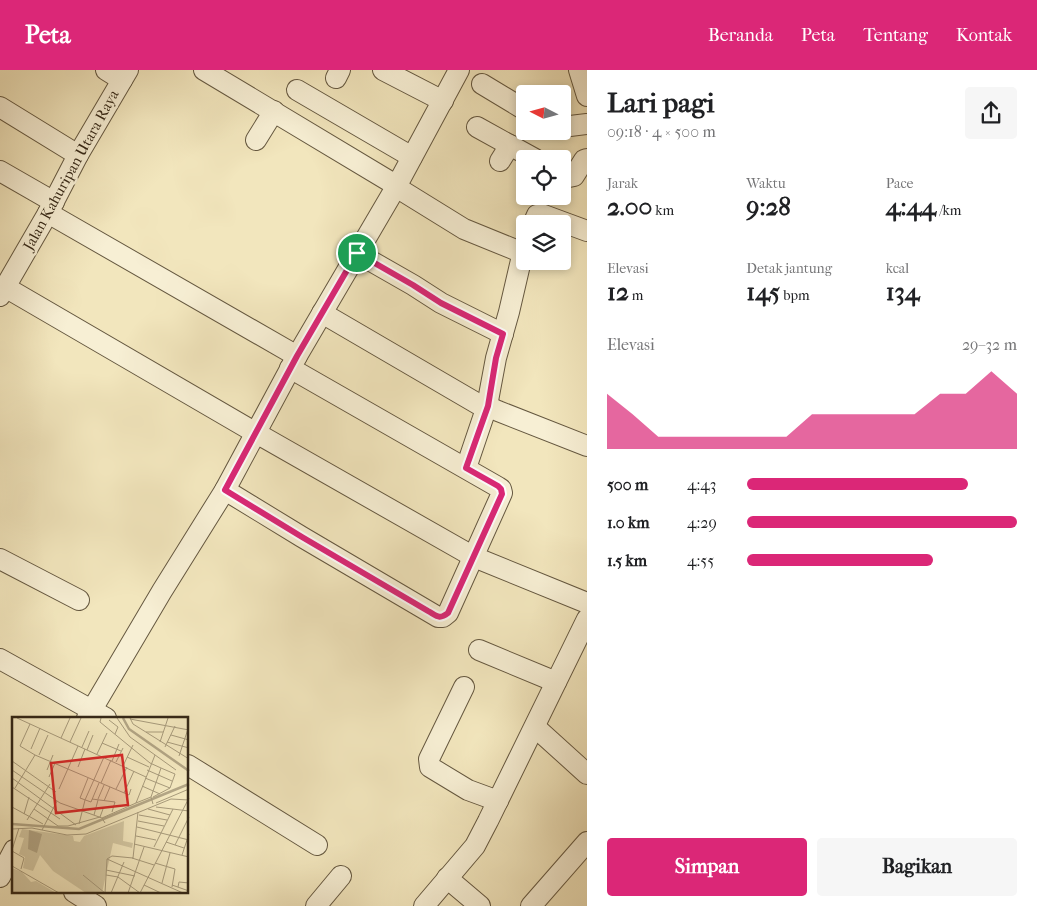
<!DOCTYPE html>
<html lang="id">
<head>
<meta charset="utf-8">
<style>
	body { margin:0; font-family:"IM FELL French Canon",serif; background:#f6f6f6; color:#202124; height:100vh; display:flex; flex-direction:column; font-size:19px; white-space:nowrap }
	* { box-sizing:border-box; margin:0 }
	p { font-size:16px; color:#757577 }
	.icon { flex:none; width:28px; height:28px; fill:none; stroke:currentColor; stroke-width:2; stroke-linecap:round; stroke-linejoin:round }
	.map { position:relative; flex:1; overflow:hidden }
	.drawer { display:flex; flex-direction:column; background:#fff; width:450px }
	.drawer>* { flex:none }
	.needle { width:32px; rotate:276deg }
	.fabs { position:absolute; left:516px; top:15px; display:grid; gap:10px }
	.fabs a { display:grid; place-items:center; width:55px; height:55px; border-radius:5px; background:#fff; box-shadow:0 2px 8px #0003; font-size:25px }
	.pin { position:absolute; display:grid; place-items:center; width:42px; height:42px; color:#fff; margin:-21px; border:2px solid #fff; border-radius:50%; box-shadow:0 1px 5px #0007 }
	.round { display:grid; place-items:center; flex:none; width:52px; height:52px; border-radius:5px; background:#f6f6f6 }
	.overview { display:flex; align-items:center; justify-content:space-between; height:85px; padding:0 20px }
	h1 { font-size:28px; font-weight:700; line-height:38px }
	.metrics { display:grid; grid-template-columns:repeat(3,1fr); gap:8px; height:85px; padding:5px 20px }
	.metrics div { display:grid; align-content:center }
	.metrics b { font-size:25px; font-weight:700 }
	.metrics small { font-size:14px; font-weight:400 }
	.metrics p { font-size:14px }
	.chart { height:140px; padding:10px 20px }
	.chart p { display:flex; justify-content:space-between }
	.chart svg { width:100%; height:90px; margin-top:5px; fill:#db2777; opacity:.7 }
	.button { display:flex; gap:10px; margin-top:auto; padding:10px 20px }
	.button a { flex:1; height:58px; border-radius:5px; background:#db2777; color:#fff; font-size:20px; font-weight:700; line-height:58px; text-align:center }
	.button a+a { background:#f6f6f6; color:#202124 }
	ul { padding:0 20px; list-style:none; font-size:16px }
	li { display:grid; grid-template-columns:80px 60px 1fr; align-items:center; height:38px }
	li i { height:12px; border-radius:6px; background:#db2777 }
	header { display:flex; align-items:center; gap:30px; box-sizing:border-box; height:70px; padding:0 25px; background:#db2777; color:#fff }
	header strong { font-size:24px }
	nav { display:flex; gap:28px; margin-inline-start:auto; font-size:18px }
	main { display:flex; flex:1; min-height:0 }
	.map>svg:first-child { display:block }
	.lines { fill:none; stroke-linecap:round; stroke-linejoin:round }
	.minor-casing { stroke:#655840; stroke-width:22 }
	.minor { stroke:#f7efd4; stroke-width:20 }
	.route-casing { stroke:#fff; stroke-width:10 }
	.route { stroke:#db2777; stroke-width:6 }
	.labels { text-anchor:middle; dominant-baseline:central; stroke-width:5; stroke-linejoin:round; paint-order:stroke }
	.street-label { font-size:15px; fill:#362817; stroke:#f7efd4 }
	.inset-river { fill:none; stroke:#b2a585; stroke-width:2.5 }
	.inset-road { fill:none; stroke:#a79a7b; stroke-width:1 }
	.view { fill:#d62828; fill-opacity:0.15; stroke:#d62828; stroke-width:2.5 }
	.inset-edge { fill:none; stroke:#362817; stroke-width:2.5 }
</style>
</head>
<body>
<header>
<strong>Peta</strong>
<nav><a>Beranda</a><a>Peta</a><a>Tentang</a><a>Kontak</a></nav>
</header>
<main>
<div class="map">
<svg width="587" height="836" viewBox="0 0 587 836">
	<rect width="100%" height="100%" fill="#f2e6bd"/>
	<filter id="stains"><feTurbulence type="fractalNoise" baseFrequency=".004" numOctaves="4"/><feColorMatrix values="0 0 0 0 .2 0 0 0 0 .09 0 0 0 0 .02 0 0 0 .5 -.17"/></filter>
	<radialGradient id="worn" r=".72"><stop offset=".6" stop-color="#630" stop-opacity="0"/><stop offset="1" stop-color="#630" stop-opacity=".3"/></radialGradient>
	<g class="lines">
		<g class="minor-casing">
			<g id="minor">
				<polyline points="106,0 122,10"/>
				<polyline points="204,0 389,111"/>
				<polyline points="383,0 443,31"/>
				<polyline points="579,0 587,26"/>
				<polyline points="336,8 340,0"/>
				<polyline points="482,14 525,40"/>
				<polyline points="297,20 412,87"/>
				<polyline points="0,37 78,85"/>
				<polyline points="477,57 535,89"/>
				<polyline points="562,57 587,54"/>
				<polyline points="256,70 274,41"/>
				<polyline points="500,91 510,75"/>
				<polyline points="0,101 54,132"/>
				<polyline points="562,104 569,107 574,106 584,90 587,89"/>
				<polyline points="396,117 464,159 523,183"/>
				<polyline points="48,143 297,286"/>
				<polyline points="533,154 537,145 541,144 587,161"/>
				<polyline points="357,183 413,215 441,233 503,264"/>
				<polyline points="5,217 256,363 474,487 587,533"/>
				<polyline points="0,226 48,143 78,85 128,0"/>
				<polyline points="322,243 478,334"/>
				<polyline points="487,336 498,341 587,376"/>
				<polyline points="466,398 487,336 496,288 509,242 522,186 525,177"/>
				<polyline points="225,420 302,467 438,547 443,547 448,543 502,423 501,419 498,417 290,298"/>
				<polyline points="0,489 79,530"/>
				<polyline points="479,580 556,612"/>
				<polyline points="0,589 106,648"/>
				<polyline points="464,617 429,689 430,697 468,720 498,731"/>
				<polyline points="87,648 162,521 225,420 297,286 396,117 459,0"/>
				<polyline points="535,657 587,704"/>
				<polyline points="188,695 317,775"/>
				<polyline points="0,807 14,780"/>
				<polyline points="447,808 480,836"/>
				<polyline points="74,822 96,836"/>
				<polyline points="316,836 341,806"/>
				<polyline points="424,836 475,776 488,751 587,549"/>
				<polyline points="531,836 587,772"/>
			</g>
		</g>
		<use href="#minor" class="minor"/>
	</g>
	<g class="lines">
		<g class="route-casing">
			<path id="route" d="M357,183L413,215L441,233L503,264L496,288L488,336L466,398L498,416L501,419L502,424L448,543C439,550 437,546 428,541L302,467L225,420L297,286Z"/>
		</g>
		<use href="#route" class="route"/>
	</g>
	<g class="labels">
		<g class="street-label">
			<text transform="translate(71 100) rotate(-61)">Jalan Kahuripan Utara Raya</text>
		</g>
	</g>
	<g transform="translate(12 647)">
		<rect width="176" height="176" fill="#f2e6bd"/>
		<path d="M112,104L111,124L121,126L120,131L101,126L90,176H74L41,154L28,138L21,154L11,151L13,140L7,137L12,121L7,120L10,112L61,119L62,124L68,125L72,119ZM0,151L10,155L19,165L24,164L44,176H0Z" fill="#d2c6a1"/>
		<path d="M17,113L30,117L25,136L16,132Z" fill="#b2a585"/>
		<path class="inset-river" d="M111,1L117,12L177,54M0,107L67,112L177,67"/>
		<path class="inset-road" d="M5,1L134,60M89,1L88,5L138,46L149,51L139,80L141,87M105,1L118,20L164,53M118,1L121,7L177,42M118,2L177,13M97,3L106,10L103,17M18,7L8,29L23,38M134,15H151M159,18L177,23M49,21L58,1M58,25L69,1M148,25L156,1M155,25L177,31M90,26L109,34M70,30L77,14M153,30L163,9M19,32L28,11M75,33L81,18M85,37L95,16M27,38L36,18M167,39L176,12M115,40L137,50M0,44L44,75M100,44L107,27M104,45L111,31M111,49L121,28M66,50L73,32M0,53L48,86L90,101M35,53L41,38M135,53L160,64M37,60L43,46M0,61L64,108M76,61L68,81L79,85L87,66M133,61L158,71L163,57L149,51M89,66L99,43M130,69L148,77M0,70L48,102M3,71L23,38L117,78L119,72M47,72L66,29M104,72L115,50M112,76L122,54M141,80L158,71M80,82L103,85L100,95M86,82L92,68M92,84L98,70M124,86L139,80M144,86L177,72M0,90L31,107M144,90L177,94M22,92L46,109H56L88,100L91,92M136,92L158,98M12,97L17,80M82,98L86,83M127,98L155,103M15,103L38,67M126,104L152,109M93,106L90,101L124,86L143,38M67,107L73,83L92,40M125,110L177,123M0,112L20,111L55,118L74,117L159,82L177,83M30,113L45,84M124,119L144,123M154,125L172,131M122,127L177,140M163,128L177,100M142,130L161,92M0,133L7,111M0,134L12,141L9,152M170,138L177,117M120,141L142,148M95,142L171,176M143,146L163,152L160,170M0,149L47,176M94,153L123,159M71,158L93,176M94,158L106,160L128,176M150,166L158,136M132,168L149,176M160,168L177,174M166,170L167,165L177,166M93,176L95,142L100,139L121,141L126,95M99,176L112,145M116,176L132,130M128,176L177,81"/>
		<path class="view" d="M110,38L116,88L44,96L39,46Z"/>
		<rect width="176" height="176" class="inset-edge"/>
	</g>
	<rect width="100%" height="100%" filter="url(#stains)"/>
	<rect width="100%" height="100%" fill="url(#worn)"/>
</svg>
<div class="fabs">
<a><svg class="needle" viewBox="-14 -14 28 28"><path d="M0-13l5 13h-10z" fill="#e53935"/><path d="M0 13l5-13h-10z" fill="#757577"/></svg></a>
<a><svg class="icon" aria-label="locate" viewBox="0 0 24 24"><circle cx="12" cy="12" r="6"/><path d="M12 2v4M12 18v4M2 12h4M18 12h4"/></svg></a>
<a><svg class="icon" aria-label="layers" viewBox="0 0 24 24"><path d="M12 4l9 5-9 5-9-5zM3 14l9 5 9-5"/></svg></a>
</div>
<div class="pin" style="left:357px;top:183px;background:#1e9e55"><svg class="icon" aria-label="arrive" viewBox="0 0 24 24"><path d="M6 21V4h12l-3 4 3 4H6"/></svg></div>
</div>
<section class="drawer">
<div class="overview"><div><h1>Lari pagi</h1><p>09:18 · 4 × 500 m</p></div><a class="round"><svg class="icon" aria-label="share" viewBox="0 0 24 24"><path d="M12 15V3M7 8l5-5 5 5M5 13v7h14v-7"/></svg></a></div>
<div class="metrics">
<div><p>Jarak</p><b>2.00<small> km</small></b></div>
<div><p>Waktu</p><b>9:28</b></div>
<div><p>Pace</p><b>4:44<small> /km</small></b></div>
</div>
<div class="metrics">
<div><p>Elevasi</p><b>12<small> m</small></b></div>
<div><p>Detak jantung</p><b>145<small> bpm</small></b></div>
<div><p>kcal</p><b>134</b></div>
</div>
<div class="chart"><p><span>Elevasi</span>29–32 m</p>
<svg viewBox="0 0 160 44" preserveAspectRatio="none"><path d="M0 44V17L10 27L20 38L30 38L40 38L50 38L60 38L70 38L80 27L90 27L100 27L110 27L120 27L130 17L140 17L150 6L160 17V44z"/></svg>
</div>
<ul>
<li><b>500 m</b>4:43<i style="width:82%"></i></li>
<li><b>1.0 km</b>4:29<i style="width:100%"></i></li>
<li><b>1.5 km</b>4:55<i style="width:69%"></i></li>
</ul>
<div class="button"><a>Simpan</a><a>Bagikan</a></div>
</section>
</main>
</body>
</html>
